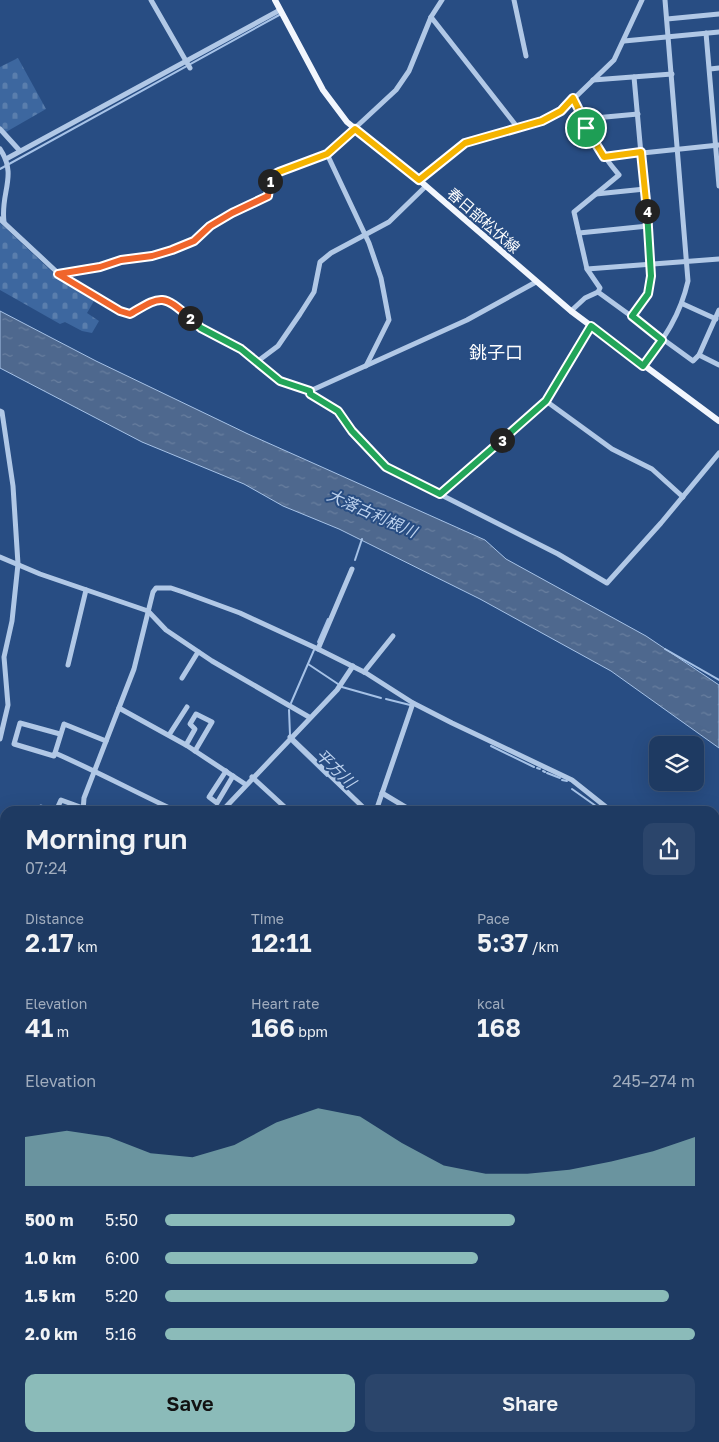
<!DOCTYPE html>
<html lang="en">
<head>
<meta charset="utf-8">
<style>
	body { margin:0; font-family:"Golos Text","Noto Sans JP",sans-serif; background:#2b456b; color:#f1f3f6; height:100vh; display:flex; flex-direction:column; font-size:19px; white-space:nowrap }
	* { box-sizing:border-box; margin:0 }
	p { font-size:16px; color:#a1adbe }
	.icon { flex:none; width:28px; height:28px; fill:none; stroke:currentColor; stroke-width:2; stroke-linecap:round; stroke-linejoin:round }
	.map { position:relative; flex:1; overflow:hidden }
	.panel { position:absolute; left:0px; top:806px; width:720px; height:636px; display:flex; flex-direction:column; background:#1e3a62; border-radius:15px 15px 0 0; box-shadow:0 5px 20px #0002,0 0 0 1px #3c5477 }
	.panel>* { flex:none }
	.fabs { position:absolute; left:649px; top:736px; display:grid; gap:10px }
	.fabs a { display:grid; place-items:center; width:55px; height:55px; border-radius:10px; background:#1e3a62; box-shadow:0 5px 20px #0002,0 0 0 1px #3c5477; font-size:25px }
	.pin { position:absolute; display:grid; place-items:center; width:42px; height:42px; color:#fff; margin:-21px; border:2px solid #fff; border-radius:50%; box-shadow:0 1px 5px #0007 }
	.km { position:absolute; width:25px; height:25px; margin:-12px; border-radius:50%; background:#222; color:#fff; font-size:14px; line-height:25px; text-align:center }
	.round { display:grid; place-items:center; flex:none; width:52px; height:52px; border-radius:10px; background:#2b456b }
	.summary { display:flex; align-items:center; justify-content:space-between; height:85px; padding:0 25px }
	h1 { font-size:28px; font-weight:600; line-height:38px }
	.metrics { display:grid; grid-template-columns:repeat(3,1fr); gap:8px; height:85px; padding:5px 25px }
	.metrics div { display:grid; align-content:center }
	.metrics b { font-size:25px; font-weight:600 }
	.metrics small { font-size:14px; font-weight:400 }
	.metrics p { font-size:14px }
	.chart { height:140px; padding:10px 25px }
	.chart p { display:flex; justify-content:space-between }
	.chart svg { width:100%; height:90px; margin-top:5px; fill:#8bbbb9; opacity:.7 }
	.cta { display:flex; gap:10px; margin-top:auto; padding:10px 25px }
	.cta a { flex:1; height:58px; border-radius:10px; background:#8bbbb9; color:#111; font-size:20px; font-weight:600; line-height:58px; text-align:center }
	.cta a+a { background:#2b456b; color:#f1f3f6 }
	ul { padding:0 25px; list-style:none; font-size:16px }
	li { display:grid; grid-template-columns:80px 60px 1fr; align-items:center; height:38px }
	li i { height:12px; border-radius:6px; background:#8bbbb9 }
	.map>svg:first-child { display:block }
	.cemetery { fill:url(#cemetery-stones) }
	.water { fill:url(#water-ripples); stroke:#a6c2e7 }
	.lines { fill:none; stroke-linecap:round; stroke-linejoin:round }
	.stream { stroke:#a6c2e7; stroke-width:2 }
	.minor { stroke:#b1c8e6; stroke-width:5 }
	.major { stroke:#f2f6fd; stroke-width:6 }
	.split-1-casing { stroke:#fff; stroke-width:10 }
	.split-2-casing { stroke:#fff; stroke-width:10 }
	.split-3-casing { stroke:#fff; stroke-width:10 }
	.split-4-casing { stroke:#fff; stroke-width:10 }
	.split-5-casing { stroke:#fff; stroke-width:10 }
	.split-1 { stroke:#f5b400; stroke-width:6 }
	.split-2 { stroke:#f0652b; stroke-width:6 }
	.split-3 { stroke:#22a559; stroke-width:6 }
	.split-4 { stroke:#22a559; stroke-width:6 }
	.split-5 { stroke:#f5b400; stroke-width:6 }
	.labels { text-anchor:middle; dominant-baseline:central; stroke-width:4; stroke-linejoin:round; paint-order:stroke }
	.street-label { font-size:15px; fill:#fff; stroke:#284d83 }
	.water-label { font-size:16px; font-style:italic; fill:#bdd2ee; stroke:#284d83 }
	.quarter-label { font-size:18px; fill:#fff; stroke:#284d83 }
</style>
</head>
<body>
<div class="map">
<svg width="719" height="1442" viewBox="0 0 719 1442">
	<defs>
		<pattern id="cemetery-stones" width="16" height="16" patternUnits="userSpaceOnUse" patternTransform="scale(1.25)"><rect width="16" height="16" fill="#3d679f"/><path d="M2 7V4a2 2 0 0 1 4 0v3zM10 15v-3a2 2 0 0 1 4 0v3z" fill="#5a7ead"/></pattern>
		<pattern id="water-ripples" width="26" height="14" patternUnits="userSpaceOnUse" patternTransform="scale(1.25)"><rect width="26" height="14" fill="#4e688e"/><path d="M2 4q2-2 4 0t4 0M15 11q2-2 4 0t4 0" fill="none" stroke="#697f9f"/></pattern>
	</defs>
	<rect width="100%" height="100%" fill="#284d83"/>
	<g class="cemetery">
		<polygon points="18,58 46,109 6,132 0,126 0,67"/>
		<polygon points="0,223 62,281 94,301 87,313 99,321 92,333 82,331 65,322 60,324 0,290"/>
		<polygon points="719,1064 719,1138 717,1140 715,1139 715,1071"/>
	</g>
	<polygon class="water" points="0,311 96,361 248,434 485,540 506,559 646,636 719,685 719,748 611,671 480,599 339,529 283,506 244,484 142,442 0,368"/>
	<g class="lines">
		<g class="stream">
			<polyline points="0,169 281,14"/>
			<polyline points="355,560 362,539"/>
			<polyline points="318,642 328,619"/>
			<polyline points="665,649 719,680"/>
			<polyline points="308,664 338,684"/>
			<polyline points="342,687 381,698"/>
			<polyline points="386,699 410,705"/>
			<polyline points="291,703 314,650"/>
			<polyline points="289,710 290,735"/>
			<polyline points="292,742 327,776"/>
			<polyline points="491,746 534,767"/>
			<polyline points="537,768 540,769"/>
			<polyline points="543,771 545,772"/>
			<polyline points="547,773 560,778"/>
			<polyline points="562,780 567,781"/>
			<polyline points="572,789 603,811"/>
			<polyline points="715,1176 719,1178"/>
			<polyline points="333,1438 338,1442"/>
		</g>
		<g class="minor">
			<polyline points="151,0 190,68"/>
			<polyline points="514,0 526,56"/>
			<polyline points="431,17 518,128"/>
			<polyline points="667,19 719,14"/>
			<polyline points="706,33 719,186"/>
			<polyline points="624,41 719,32"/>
			<polyline points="710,69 719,68"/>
			<polyline points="593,80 672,74"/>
			<path d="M573,98C578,109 582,120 587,130C597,146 607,161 619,175L574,212L587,269L600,288L598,292L693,361L699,355L719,310"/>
			<polyline points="584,119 638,114"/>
			<polyline points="0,129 20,151"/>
			<path d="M0,149C18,176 0,192 4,222"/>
			<polyline points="327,154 369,243 381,278 389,320 366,366"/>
			<polyline points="604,157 719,145"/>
			<polyline points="6,159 280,10"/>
			<polyline points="419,180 465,143 542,121 561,111 614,60 642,0"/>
			<polyline points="596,194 645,189"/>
			<polyline points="0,219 59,274 120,311 130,314 153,301 171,301 201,328 241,349 280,381 310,391 310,394 338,411 351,431 386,467 558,554 607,583 661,523 719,453"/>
			<polyline points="579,233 648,226"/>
			<polyline points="587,269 719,259"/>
			<polyline points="59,274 100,267 121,260 152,256 172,250 194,241 210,226 232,213 268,196 271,176 302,162 327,154 396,90 409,71 431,17 442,0"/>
			<polyline points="683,304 716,319"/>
			<polyline points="571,311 585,298 598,292"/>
			<polyline points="632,316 648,294 651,264 634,77"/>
			<polyline points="699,355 719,365"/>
			<polyline points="258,361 278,346 300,314 314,292 320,262 331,253 389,222 426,186"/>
			<path d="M643,366C665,337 680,316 688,281L665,0"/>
			<polyline points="310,391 467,320 536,282"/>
			<polyline points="546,401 612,449 652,469 683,497"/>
			<polyline points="0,411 2,412 13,486 18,564 12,621 4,657 8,705 0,739"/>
			<polyline points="440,494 546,401 591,326"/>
			<polyline points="0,557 40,574 148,611 166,630 212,661 309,717"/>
			<polyline points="318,649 352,569"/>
			<polyline points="68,665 86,590"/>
			<polyline points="364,672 393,636"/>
			<polyline points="182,678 198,652"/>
			<polyline points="119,708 186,745 245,784"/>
			<path d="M60,734L20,723L14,744L54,756L55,753C96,771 135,792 176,811"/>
			<polyline points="169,735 187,707"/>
			<polyline points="290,737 367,811"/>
			<polyline points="186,745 195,729 190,724 196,714 212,722 195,751"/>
			<polyline points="55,753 64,724 106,741"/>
			<polyline points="226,771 209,797 217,803 233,776"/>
			<polyline points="252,777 289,811"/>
			<polyline points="382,793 412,811"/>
			<polyline points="41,807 51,811"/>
			<polyline points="56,811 61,800 83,808"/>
			<polyline points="83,811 84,798 134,669 153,592 156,588 171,588 183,592 240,613 318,649 366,673 413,703 452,723 572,780 611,811"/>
			<polyline points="222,811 337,690 353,666"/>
			<polyline points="376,811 413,703"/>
			<polyline points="0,845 5,847"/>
			<polyline points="715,884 719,887"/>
			<polyline points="715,898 719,892"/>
			<polyline points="0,1061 5,1063"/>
			<polyline points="0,1099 5,1086"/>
			<polyline points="0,1105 5,1108"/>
			<polyline points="0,1209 5,1213"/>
			<polyline points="715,1232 719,1235"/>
			<polyline points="715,1272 719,1270"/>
			<polyline points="715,1317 719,1325"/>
			<polyline points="0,1318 5,1320"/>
			<polyline points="30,1438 37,1442"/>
			<polyline points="197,1438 204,1442"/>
			<polyline points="471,1438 474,1442"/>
			<polyline points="572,1438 575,1442"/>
			<polyline points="673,1438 675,1442"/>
			<polyline points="3,1442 6,1438"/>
			<polyline points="145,1442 147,1438"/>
			<polyline points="373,1442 382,1438"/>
		</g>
		<polyline class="major" points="275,0 323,90 347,122 419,180 571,311 719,421"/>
	</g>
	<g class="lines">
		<g class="split-1-casing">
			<polyline id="split-1" points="270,181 271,176 279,172 327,154 355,129 419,180 465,143 542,121 561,111 573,98 583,118 586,128"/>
		</g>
		<g class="split-2-casing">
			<path id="split-2" d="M190,318C162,293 161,296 130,314L120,311L58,274L100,267L121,260L152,256L172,250L194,241L210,226L232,213L268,196L270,181"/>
		</g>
		<g class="split-3-casing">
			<polyline id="split-3" points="190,318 201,328 241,349 280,381 310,391 310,394 338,411 352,431 386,467 440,494 502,440"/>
		</g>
		<g class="split-4-casing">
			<polyline id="split-4" points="502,440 546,401 591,326 643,366 662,340 632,316 648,294 651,276 647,211"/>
		</g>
		<g class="split-5-casing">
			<polyline id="split-5" points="586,128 604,157 641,152 647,211"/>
		</g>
		<use href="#split-1" class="split-1"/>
		<use href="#split-2" class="split-2"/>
		<use href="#split-3" class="split-3"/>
		<use href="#split-4" class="split-4"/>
		<use href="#split-5" class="split-5"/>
	</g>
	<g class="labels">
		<g class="street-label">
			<text transform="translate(484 220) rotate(41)">春日部松伏線</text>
		</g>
		<g class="water-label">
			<text transform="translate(372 513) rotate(24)">大落古利根川</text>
			<text transform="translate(336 768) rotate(44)">平方川</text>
		</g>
		<g class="quarter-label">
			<text x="496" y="352">銚子口</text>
		</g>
	</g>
</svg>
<div class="fabs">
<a><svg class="icon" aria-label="layers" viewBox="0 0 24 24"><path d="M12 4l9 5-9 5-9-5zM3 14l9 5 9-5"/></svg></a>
</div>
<div class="pin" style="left:586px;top:128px;background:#1e9e55"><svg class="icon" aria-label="arrive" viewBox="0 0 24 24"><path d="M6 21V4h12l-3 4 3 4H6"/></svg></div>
<b class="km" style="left:270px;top:181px">1</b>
<b class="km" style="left:190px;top:318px">2</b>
<b class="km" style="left:502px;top:440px">3</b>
<b class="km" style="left:647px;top:211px">4</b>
<section class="panel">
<div class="summary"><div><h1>Morning run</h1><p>07:24</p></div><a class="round"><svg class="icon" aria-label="share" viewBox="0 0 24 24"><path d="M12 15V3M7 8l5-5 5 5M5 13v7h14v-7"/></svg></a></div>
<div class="metrics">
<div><p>Distance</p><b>2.17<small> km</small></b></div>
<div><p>Time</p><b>12:11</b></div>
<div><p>Pace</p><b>5:37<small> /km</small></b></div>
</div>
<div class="metrics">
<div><p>Elevation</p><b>41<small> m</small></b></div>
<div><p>Heart rate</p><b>166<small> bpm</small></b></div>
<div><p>kcal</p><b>168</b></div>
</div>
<div class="chart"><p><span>Elevation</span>245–274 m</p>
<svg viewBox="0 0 160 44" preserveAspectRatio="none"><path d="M0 44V20L10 17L20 20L30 28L40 30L50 24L60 13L70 6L80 10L90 23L100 34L110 38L120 38L130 36L140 32L150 27L160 20V44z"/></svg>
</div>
<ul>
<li><b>500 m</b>5:50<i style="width:66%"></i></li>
<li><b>1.0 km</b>6:00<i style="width:59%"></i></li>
<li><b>1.5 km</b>5:20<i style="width:95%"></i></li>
<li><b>2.0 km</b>5:16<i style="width:100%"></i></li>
</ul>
<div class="cta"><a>Save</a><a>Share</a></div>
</section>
</div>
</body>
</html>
